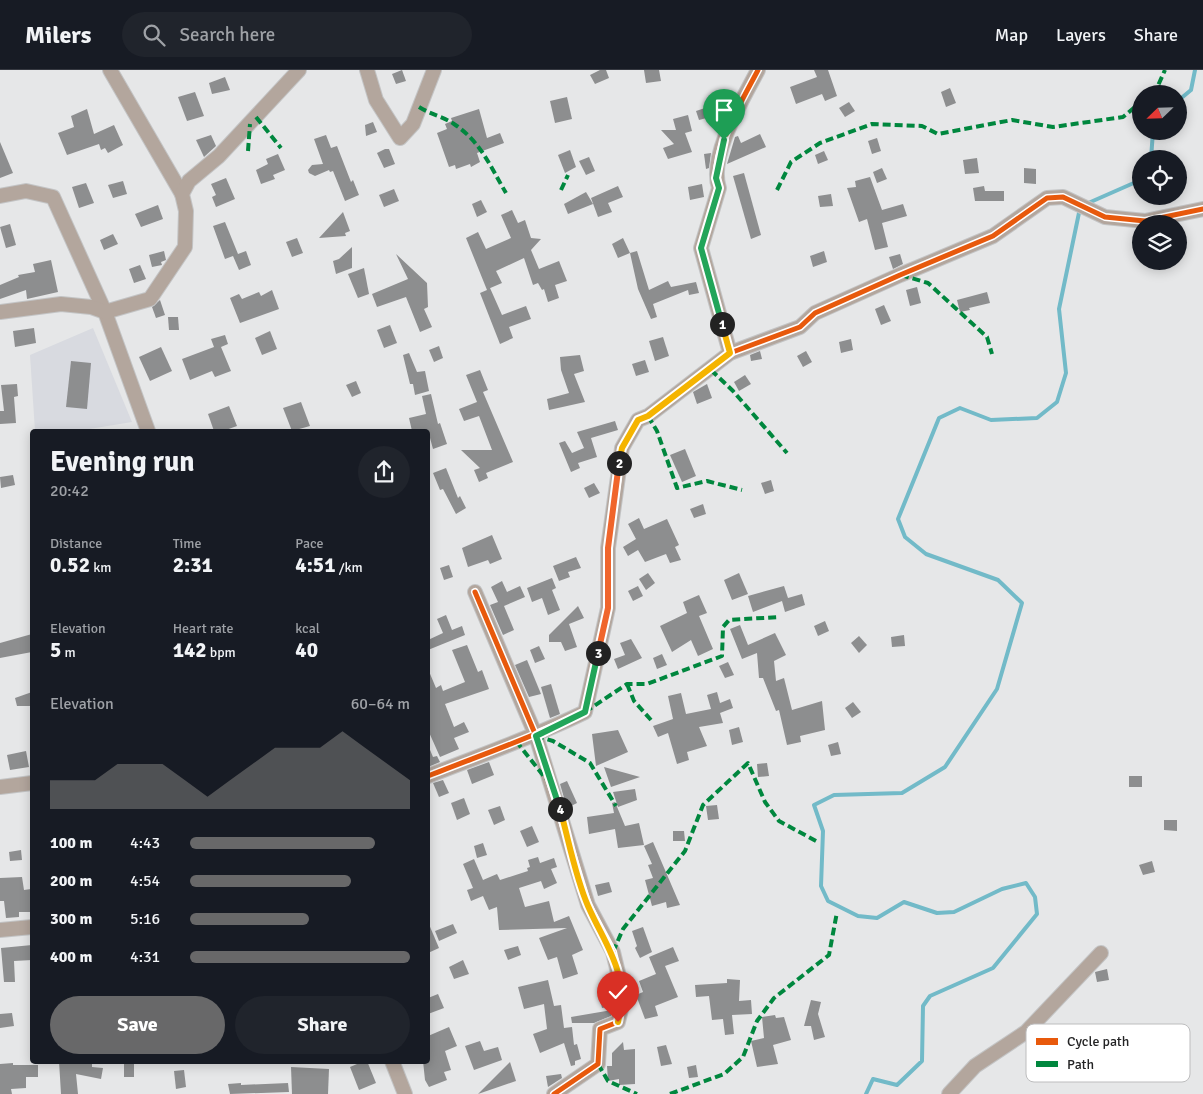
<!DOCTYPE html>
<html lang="en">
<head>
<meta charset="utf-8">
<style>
	body { margin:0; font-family:Signika,sans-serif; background:#20242c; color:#f1f3f6; height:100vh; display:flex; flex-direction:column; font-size:19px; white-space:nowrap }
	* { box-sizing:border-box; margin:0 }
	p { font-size:16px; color:#9ea1a6 }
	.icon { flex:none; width:28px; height:28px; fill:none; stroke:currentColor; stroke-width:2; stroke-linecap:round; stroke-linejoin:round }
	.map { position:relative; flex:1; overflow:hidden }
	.details { position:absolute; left:30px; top:359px; width:400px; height:635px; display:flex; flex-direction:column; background:#171b24; border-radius:5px; box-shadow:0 2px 12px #0003 }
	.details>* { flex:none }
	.needle { width:32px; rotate:247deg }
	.fabs { position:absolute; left:1132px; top:15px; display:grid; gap:10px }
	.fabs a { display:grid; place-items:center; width:55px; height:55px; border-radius:50%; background:#171b24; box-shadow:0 2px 12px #0003; font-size:25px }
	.pin { position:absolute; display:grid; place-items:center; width:42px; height:42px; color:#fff; margin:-51px -21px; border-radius:50% 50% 50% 0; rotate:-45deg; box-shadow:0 0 5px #0007 }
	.pin .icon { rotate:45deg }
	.km { position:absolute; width:25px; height:25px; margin:-12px; border-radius:50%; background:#222; color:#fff; font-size:14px; line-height:25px; text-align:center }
	.round { display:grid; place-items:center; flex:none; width:52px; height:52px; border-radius:26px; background:#20242c }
	.overview { display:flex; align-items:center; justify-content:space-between; height:85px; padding:0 20px }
	h1 { font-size:28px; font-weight:700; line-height:38px }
	.figures { display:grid; grid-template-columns:repeat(3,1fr); gap:8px; height:85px; padding:5px 20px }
	.figures div { display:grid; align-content:center }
	.figures b { font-size:21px; font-weight:700 }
	.figures small { font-size:14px; font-weight:400 }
	.figures p { font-size:14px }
	.chart { height:140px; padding:10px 20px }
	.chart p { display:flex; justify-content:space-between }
	.chart svg { width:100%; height:90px; margin-top:5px; fill:#686869; opacity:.7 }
	.button { display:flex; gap:10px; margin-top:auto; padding:10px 20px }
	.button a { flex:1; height:58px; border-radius:30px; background:#686869; color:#fff; font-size:20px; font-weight:700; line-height:58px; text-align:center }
	.button a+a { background:#20242c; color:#f1f3f6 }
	ul { padding:0 20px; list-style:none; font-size:16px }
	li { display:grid; grid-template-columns:80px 60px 1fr; align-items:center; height:38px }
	li i { height:12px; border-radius:6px; background:#686869 }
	header { display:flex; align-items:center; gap:30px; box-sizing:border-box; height:70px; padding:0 25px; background:#171b24; border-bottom:1px solid #363941 }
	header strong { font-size:24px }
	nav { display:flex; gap:28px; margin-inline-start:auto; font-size:18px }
	.search { width:350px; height:45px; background:#20242c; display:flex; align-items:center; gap:12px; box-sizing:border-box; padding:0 18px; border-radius:28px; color:#9ea1a6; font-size:19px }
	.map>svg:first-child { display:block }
	.built { fill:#d8dae0 }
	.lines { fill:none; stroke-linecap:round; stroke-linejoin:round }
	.stream { stroke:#72bac8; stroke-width:4 }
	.building { fill:#8d8e8f }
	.minor-casing { stroke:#c3c4c5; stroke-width:16 }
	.minor { stroke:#b3a69d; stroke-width:14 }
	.quiet { stroke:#00873e; stroke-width:4; stroke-dasharray:8 4; stroke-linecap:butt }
	.cycleway-casing { stroke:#fff; stroke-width:8 }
	.cycleway { stroke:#e8590c; stroke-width:5 }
	.split-1-casing { stroke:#fff; stroke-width:10 }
	.split-2-casing { stroke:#fff; stroke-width:10 }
	.split-3-casing { stroke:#fff; stroke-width:10 }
	.split-4-casing { stroke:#fff; stroke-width:10 }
	.split-5-casing { stroke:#fff; stroke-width:10 }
	.split-1 { stroke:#22a559; stroke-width:6 }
	.split-2 { stroke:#f5b400; stroke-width:6 }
	.split-3 { stroke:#f0652b; stroke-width:6 }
	.split-4 { stroke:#22a559; stroke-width:6 }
	.split-5 { stroke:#f5b400; stroke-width:6 }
	.key { fill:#fff; stroke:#bdbdbe; stroke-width:1 }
	.key-label { font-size:14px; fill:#242425 }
</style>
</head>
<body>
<header>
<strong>Milers</strong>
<div class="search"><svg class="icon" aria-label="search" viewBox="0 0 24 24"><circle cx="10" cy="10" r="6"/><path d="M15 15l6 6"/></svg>Search here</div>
<nav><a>Map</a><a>Layers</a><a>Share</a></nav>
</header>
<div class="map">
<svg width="1203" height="1024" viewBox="0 0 1203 1024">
	<rect width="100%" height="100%" fill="#e6e7e8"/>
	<polygon class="built" points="93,258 132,352 77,361 35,361 30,285"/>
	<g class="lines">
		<g class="stream">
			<polyline points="1179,30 1191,20 1195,0"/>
			<polyline points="1151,89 1153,61"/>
			<polyline points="1086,134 1136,112 1141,106"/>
			<polyline points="866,1024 873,1009 897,1015 922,991 923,936 930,926 993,898 1037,844 1035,827 1026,813 1002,819 954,842 937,843 904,832 877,848 858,846 828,831 821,816 823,761 814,735 834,725 902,723 945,697 997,619 1022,533 998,510 926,484 905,467 898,449 939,348 960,338 991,350 1037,348 1057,332 1066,303 1059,239 1080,138"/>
		</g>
	</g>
	<g class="building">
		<polygon points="402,0 406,11 396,14 392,4"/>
		<polygon points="600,0 606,0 609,8 595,14 590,5"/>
		<polygon points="644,0 659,0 661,11 646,13"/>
		<polygon points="814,0 828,0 837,26 825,31 822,24 796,34 790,17 817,7"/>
		<polygon points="225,7 230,20 212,24 209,13"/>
		<polygon points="950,18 956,33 946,37 941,22"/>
		<polygon points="195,22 204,46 187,51 178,27"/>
		<polygon points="567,27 572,49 555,53 550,31"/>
		<polygon points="849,32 855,41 845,47 839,38"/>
		<polygon points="711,36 714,46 699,50 696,41"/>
		<polygon points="87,39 94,64 114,55 123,75 108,83 105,78 101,80 99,74 67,85 58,63 74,57 71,46"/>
		<polygon points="479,39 487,68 500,63 504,73 477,83 480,92 471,97 470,94 456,99 455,95 449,97 437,63 447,59 445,54 452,51 451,48"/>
		<polygon points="688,45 692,61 685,63 692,82 668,89 663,78 674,74 661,60 676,60 673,49"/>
		<polygon points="373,52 377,62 366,66 365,55"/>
		<polygon points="760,64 766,77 727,94 735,67 738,66 741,73"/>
		<polygon points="211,65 216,76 204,87 196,70"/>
		<polygon points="326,65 331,78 337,76 351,112 353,110 359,125 345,131 333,101 330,102 329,100 315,106 309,103 308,100 312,95 323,94 314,69"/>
		<polygon points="877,68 881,81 872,84 868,71"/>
		<polygon points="0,72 13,103 0,108"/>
		<polygon points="385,79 389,79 395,94 384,98 377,83"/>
		<polygon points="570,80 576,97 565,103 558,85"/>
		<polygon points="824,81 828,90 818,94 815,85"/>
		<polygon points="711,83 709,98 706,99 704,84"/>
		<polygon points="278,84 285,100 273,105 275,109 261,114 256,100 268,94 266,89"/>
		<polygon points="589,87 595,101 586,105 579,91"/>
		<polygon points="977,88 979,103 965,104 963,90"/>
		<polygon points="882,98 887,109 877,113 873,102"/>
		<polygon points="1024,98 1036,99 1036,114 1024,113"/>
		<polygon points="744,103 761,165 751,169 733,106"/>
		<polygon points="870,107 882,140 903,134 907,146 882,153 888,177 875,180 867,149 859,152 847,118 856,117 855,111"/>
		<polygon points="226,108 235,129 216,137 212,127 216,125 211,114"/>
		<polygon points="123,111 127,124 113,128 108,115"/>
		<polygon points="86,113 94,133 79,138 72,117"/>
		<polygon points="702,114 704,127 690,130 688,117"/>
		<polygon points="618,116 623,127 608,133 612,142 598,147 591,128"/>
		<polygon points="984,116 985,121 1004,121 1004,131 975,131 973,118"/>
		<polygon points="394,119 399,131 384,137 379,125"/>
		<polygon points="586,122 593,134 568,144 564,134"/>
		<polygon points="831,124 833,136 820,137 818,126"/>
		<polygon points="481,130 487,142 477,147 472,134"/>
		<polygon points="158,135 163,149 141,157 135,144"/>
		<polygon points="512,140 518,153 525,150 531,168 541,169 531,180 539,199 559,191 567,211 555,215 559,228 548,232 544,219 542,220 538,213 533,215 524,188 496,201 502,213 488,219 490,218 502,245 526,236 531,249 509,257 513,268 500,274 480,223 487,220 466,168 478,162 486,179 511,168 501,145"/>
		<polygon points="343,142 350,161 345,163 346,166 319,168"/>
		<polygon points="225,152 238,184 246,181 251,195 239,200 233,186 225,189 213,156"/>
		<polygon points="10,154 16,175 6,178 0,157"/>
		<polygon points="113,164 118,174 104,180 100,170"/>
		<polygon points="297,168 303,183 292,187 286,172"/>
		<polygon points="623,168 630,183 637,181 649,220 668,211 671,217 696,212 699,223 689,225 688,220 653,234 657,247 651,249 638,219 630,183 618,188 612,174"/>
		<polygon points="352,177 352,198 336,204 333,191 339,189"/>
		<polygon points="164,181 166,190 161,192 162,195 152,197 149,185"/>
		<polygon points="824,181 827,192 813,197 810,186"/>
		<polygon points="396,184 427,213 428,237 424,239 432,257 420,262 406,227 377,237 372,224 408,209"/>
		<polygon points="900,184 903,194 893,199 889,187"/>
		<polygon points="51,190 58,222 27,229 26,220 0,229 0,215 19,207 18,205 35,202 33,194"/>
		<polygon points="140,195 146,209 134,213 129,199"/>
		<polygon points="364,198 369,224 358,228 348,204"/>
		<polygon points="917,217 921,233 910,236 906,220"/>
		<polygon points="272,220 279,239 240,253 230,228 239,224 242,229 259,222 261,226"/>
		<polygon points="987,222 990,233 969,238 970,240 960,242 957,230"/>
		<polygon points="160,230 165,245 156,248 152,237"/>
		<polygon points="884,235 891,251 881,255 875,239"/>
		<polygon points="168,247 178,247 179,260 169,260"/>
		<polygon points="390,255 397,273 384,278 377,260"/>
		<polygon points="34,258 36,273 15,277 13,261"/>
		<polygon points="270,261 277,279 262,285 255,268"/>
		<polygon points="225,265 228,274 221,277 231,301 215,307 212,301 190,310 182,289 214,277 211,269"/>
		<polygon points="663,267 669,286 655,291 649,271"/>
		<polygon points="851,269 853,280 841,283 839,272"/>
		<polygon points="439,276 443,288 434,292 429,280"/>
		<polygon points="161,277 172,301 150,311 139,287"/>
		<polygon points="760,281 762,289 751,291 750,285"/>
		<polygon points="806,281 812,292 803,297 797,286"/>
		<polygon points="409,283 417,302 425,301 429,321 415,325 413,314 410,314 403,285"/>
		<polygon points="580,285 584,301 574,304 585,332 549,340 547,329 569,323 561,300 560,287"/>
		<polygon points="645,290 649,302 636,306 632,294"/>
		<polygon points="71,291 91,293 87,339 66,337"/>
		<polygon points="480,300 488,320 483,322 513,392 486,403 488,408 479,412 474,400 480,398 461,380 492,380 479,346 464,351 459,339 477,332 466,305"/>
		<polygon points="745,305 751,314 739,321 734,312"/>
		<polygon points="356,311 361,323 352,327 346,315"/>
		<polygon points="17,314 18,326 14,327 16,353 0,354 0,341 4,341 1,315"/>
		<polygon points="707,314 712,328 697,334 693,322"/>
		<polygon points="431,324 438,354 440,353 447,374 433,379 430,368 428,369 428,361 412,361 409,348 426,344 422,326"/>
		<polygon points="301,332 310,356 292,361 283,338"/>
		<polygon points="229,336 237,356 223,361 214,361 208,344"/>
		<polygon points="615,351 618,360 591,368 597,387 578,393 580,398 571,402 559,373 565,371 572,383 584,378 577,362"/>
		<polygon points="685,379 696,406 682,412 670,385"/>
		<polygon points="446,398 458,428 460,426 466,438 456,444 443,419 440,420 433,403"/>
		<polygon points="13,405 15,415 1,418 0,407"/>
		<polygon points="771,410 774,421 765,424 761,413"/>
		<polygon points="594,413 600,423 589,428 584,418"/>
		<polygon points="703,434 706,444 694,448 690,439"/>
		<polygon points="639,448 644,459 667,449 679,475 675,477 681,490 670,493 666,484 645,492 638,480 628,486 623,477 636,469 628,454"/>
		<polygon points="492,465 502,489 490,494 488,490 468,497 462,478"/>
		<polygon points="576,487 581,498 568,502 570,507 559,511 553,496"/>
		<polygon points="449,495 453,507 444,510 440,498"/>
		<polygon points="648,503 655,513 646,520 639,509"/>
		<polygon points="739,503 748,524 732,530 724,510"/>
		<polygon points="552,508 556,518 552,520 560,540 548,545 542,528 532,532 527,518"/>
		<polygon points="502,511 507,522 520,516 525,527 504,536 514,560 503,565 490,535 498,532 491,517"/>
		<polygon points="638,516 643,526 633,531 628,521"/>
		<polygon points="784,516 788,528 802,524 805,535 785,542 782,531 753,542 748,526"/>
		<polygon points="699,525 707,543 699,546 713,579 698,586 691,570 672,582 660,556 687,543 683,532"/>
		<polygon points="578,536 584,548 569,554 577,577 565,581 561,572 549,572 549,565"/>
		<polygon points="446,545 452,560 462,556 465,565 428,580 428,570 443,563 437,549"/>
		<polygon points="825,551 829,561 818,566 814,556"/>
		<polygon points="740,555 748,575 775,563 786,585 774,591 776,611 784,608 792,640 822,631 825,660 800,666 801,672 787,675 779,640 776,641 763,608 759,608 757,583 742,589 730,559"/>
		<polygon points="32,564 32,582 0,588 0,573"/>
		<polygon points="904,565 905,576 892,577 891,567"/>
		<polygon points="859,566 867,575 859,583 851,573"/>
		<polygon points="631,569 642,588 618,599 614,589 625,585 620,573"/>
		<polygon points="467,575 478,602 482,600 489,619 445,634 454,657 464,652 469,662 454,668 459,679 440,687 428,660 428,599 436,618 441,615 443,621 465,612 452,580"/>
		<polygon points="539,576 545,589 535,593 530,580"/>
		<polygon points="662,584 667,595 657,599 653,588"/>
		<polygon points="527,590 541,624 529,627 515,595"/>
		<polygon points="728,592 734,605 725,608 719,596"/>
		<polygon points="551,614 560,644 550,648 541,617"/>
		<polygon points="32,622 32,636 17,636 15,628"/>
		<polygon points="717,622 720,633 730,629 733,638 720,643 723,653 699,657 707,676 687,682 689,690 677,694 668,663 658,667 653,656 673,649 668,626 681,623 686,644 711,639 707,625"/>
		<polygon points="853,632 861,642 852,648 845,638"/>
		<polygon points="739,657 743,672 732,675 729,660"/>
		<polygon points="618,660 628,682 596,696 592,664"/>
		<polygon points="838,672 841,684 831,686 828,675"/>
		<polygon points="428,675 433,687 437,686 440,692 428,697"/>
		<polygon points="26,681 29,697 10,700 7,685"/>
		<polygon points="489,692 494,705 472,714 467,700"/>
		<polygon points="767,693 769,706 758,707 757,694"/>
		<polygon points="604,697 640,707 611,717"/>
		<rect x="1129" y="706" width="13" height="11"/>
		<polygon points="443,710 449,723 439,727 433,713"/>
		<polygon points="567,711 577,733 567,738 560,714"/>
		<polygon points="635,719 637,730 618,737 613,722"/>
		<polygon points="464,728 470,744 457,750 451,733"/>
		<polygon points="615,732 625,756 639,753 644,775 618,778 615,759 589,764 587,747 614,743 612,733"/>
		<polygon points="717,735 719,749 708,750 706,736"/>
		<polygon points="500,736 505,750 494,755 488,740"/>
		<polygon points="1164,750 1177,750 1177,761 1164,760"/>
		<polygon points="532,756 539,772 527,777 520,761"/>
		<polygon points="673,761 684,761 685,771 673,771"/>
		<polygon points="653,772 680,835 667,838 666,832 652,836 645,810 653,808 648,795 652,794 644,776"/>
		<polygon points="483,773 487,785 477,788 474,776"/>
		<polygon points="21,780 22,790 10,791 9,782"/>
		<polygon points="538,787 540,793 554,788 557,797 551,799 557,813 544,819 541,811 519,818 525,837 549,831 554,852 569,846 583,880 572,885 578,904 563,909 557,887 548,890 539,868 567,858 499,860 497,837 489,840 483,826 471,831 467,820 473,818 463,794 474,789 483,810 497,804 500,810 528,801 527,798 530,797 528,790"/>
		<polygon points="1152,791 1155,802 1143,805 1139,795"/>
		<polygon points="22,807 24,820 31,819 32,842 19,842 19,847 6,848 4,831 0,831 0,808"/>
		<polygon points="609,812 612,822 598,826 595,815"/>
		<polygon points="428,852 439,878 428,883"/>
		<polygon points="453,854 457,863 439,871 435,861"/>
		<polygon points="643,857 652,882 640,888 635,878 637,876 632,861"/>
		<polygon points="32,875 32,890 14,891 15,912 4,912 1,878"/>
		<polygon points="518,876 521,885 508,890 504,880"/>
		<polygon points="673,877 679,891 665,896 678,927 655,936 658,946 645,949 636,925 643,922 639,911 656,904 649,887"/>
		<polygon points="463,890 469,904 454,909 449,897"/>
		<polygon points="1107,899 1109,910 1097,912 1095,902"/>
		<polygon points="727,909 740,910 739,931 751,930 752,944 732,945 734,964 725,965 723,949 712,950 709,926 696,927 695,915 727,913"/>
		<polygon points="548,910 554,936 561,935 564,958 572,957 574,975 577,974 581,989 575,991 575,995 571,996 564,973 540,983 533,964 547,959 544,934 524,939 518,917"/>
		<polygon points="609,922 612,936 602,938 599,924"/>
		<polygon points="438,924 444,938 428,944 428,928"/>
		<polygon points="811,930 821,932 818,944 825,967 814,970 811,956 804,956"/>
		<polygon points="612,940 611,946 594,953 572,953 571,947"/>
		<polygon points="12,943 14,956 0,958 0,944"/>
		<polygon points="775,945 776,948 784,947 791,970 773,975 778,994 757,997 751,971 764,968 762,947"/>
		<polygon points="449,957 457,976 445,981 451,1000 444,1002 447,1010 429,1017 425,1010 423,991 428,991 428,966"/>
		<polygon points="480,971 484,981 498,977 502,990 474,1000 465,976"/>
		<polygon points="623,972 624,980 635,979 635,1014 619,1015 619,1009 608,1011 607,996 612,996 612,983"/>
		<polygon points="666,975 672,994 661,996 657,977"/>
		<polygon points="59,991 92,991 92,997 103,998 101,1009 76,1004 78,1024 61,1024"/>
		<polygon points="364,991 367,991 376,1013 359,1020 350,997"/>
		<polygon points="510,992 516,1011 478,1024"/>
		<polygon points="13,993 13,995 38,995 38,1007 26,1007 26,1018 11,1019 12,1024 0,1024 0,994"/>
		<rect x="124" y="994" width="10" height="13"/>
		<polygon points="696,995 698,1007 689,1008 687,997"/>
		<polygon points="291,997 329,999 328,1024 292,1024"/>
		<polygon points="184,1000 186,1017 176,1019 174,1001"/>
		<polygon points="561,1004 562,1008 548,1017 546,1006"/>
		<polygon points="241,1013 241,1015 288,1013 289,1022 230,1024 228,1014"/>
	</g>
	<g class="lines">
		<g class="minor-casing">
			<g id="minor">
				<polyline points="110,0 182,124"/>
				<polyline points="367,0 376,30 400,68 413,54 434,0"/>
				<polyline points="0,126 26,121 53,127 105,242 148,361"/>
				<polyline points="0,242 61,234 91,237 105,242 150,229 185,177 186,141 182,124 189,111 219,86 299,0"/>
				<polyline points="730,283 800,257 815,243 900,205 993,166 1047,128 1063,127 1105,147 1145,151 1203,139"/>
				<polyline points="475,522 536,666 588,835 613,882 621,915 622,935 618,952 600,959 598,994 554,1024"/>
				<path d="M428,706C481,685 534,667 585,642L608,538V478L622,378L638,350L648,346L730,283L701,178L719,118C708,86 743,29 758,0"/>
				<polyline points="0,717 32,713"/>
				<polyline points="0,860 32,857"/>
				<polyline points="392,991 405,1024"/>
				<polyline points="949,1024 975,996 1026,962 1101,883"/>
			</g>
		</g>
		<use href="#minor" class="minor"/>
		<g class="quiet">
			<polyline points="1152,24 1156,20 1165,0"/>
			<path d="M419,37C432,45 444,47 454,54C481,72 490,96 506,123"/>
			<polyline points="256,47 281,78"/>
			<polyline points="248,81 250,54"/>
			<polyline points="561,120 568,105"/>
			<polyline points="777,120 791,92 820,73 872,54 922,56 938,64 1012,50 1053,57 1123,47 1141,32"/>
			<polyline points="901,205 928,213 987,267 992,284"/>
			<polyline points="711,300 733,321 787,383"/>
			<polyline points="648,346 657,361 677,418 707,411 742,420"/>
			<polyline points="627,614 634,631 651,650"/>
			<polyline points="585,642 627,614 647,614 722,586 723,557 729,550 779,547"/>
			<polyline points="536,666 553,671 590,693 616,736"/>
			<polyline points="516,671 546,709"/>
			<polyline points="613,882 623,859 685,781 703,735 748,693 765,732 779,751 816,771"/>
			<polyline points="598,994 608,1011 637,1024"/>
			<polyline points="670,1024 724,1004 743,987 757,951 774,928 829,885 837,842"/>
		</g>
		<g class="cycleway-casing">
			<g id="cycleway">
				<polyline points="730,283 800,257 815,243 900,205 993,166 1047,128 1063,127 1105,147 1145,151 1203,139"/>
				<polyline points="475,522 536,666 588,835 613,882 621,915 622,935 618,952 600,959 598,994 554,1024"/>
				<path d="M428,706C481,685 534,667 585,642L608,538V478L622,378L638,350L648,346L730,283L701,178L719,118C708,86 743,29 758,0"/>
			</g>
		</g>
		<use href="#cycleway" class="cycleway"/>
	</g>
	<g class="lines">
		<g class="split-1-casing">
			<polyline id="split-1" points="722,254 701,178 719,118 716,108 724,70"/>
		</g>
		<g class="split-2-casing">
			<polyline id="split-2" points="619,393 622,378 638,350 648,346 730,283 722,254"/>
		</g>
		<g class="split-3-casing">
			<polyline id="split-3" points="598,583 608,538 608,478 619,393"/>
		</g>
		<g class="split-4-casing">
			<polyline id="split-4" points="560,739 536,666 585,642 598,583"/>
		</g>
		<g class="split-5-casing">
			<path id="split-5" d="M560,739C569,771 575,806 588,836C607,879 629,901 618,952"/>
		</g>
		<use href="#split-1" class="split-1"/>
		<use href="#split-2" class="split-2"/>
		<use href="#split-3" class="split-3"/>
		<use href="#split-4" class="split-4"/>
		<use href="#split-5" class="split-5"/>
	</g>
	<rect x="1026" y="954" width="164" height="58" rx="8" class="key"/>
	<rect x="1036" y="968" width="22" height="7" fill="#e8590c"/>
	<rect x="1036" y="991" width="22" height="6" fill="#00873e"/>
	<g class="key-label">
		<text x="1067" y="976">Cycle path</text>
		<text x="1067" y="999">Path</text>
	</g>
</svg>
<div class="fabs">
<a><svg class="needle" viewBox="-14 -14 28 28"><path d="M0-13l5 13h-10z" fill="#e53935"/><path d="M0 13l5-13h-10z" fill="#9ea1a6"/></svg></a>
<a><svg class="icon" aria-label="locate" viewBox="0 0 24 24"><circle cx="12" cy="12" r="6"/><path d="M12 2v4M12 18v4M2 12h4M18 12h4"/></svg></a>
<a><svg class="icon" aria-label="layers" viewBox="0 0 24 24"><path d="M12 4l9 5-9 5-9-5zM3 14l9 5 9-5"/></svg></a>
</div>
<div class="pin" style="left:724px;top:70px;background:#1e9e55"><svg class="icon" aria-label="arrive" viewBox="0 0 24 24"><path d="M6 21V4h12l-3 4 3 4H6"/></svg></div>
<div class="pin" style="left:618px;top:952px;background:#d93025"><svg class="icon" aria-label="check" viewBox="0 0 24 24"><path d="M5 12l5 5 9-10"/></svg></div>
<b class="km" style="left:722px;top:254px">1</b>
<b class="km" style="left:619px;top:393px">2</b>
<b class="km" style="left:598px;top:583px">3</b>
<b class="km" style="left:560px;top:739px">4</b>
<section class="details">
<div class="overview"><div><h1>Evening run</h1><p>20:42</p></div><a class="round"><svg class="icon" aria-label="share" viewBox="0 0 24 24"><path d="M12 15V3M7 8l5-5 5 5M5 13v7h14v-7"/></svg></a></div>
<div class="figures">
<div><p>Distance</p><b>0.52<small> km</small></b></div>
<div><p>Time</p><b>2:31</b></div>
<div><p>Pace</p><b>4:51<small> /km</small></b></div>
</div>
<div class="figures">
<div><p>Elevation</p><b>5<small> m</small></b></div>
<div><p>Heart rate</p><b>142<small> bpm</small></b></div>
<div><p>kcal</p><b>40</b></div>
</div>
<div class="chart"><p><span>Elevation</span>60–64 m</p>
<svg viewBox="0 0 160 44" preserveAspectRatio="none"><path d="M0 44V30L10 30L20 30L30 22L40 22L50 22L60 30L70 38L80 30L90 22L100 14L110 14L120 14L130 6L140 14L150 22L160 30V44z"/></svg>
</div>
<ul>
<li><b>100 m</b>4:43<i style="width:84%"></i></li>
<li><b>200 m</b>4:54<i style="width:73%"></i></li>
<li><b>300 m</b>5:16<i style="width:54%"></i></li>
<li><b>400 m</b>4:31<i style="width:100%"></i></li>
</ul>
<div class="button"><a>Save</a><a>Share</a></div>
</section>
</div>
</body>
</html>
